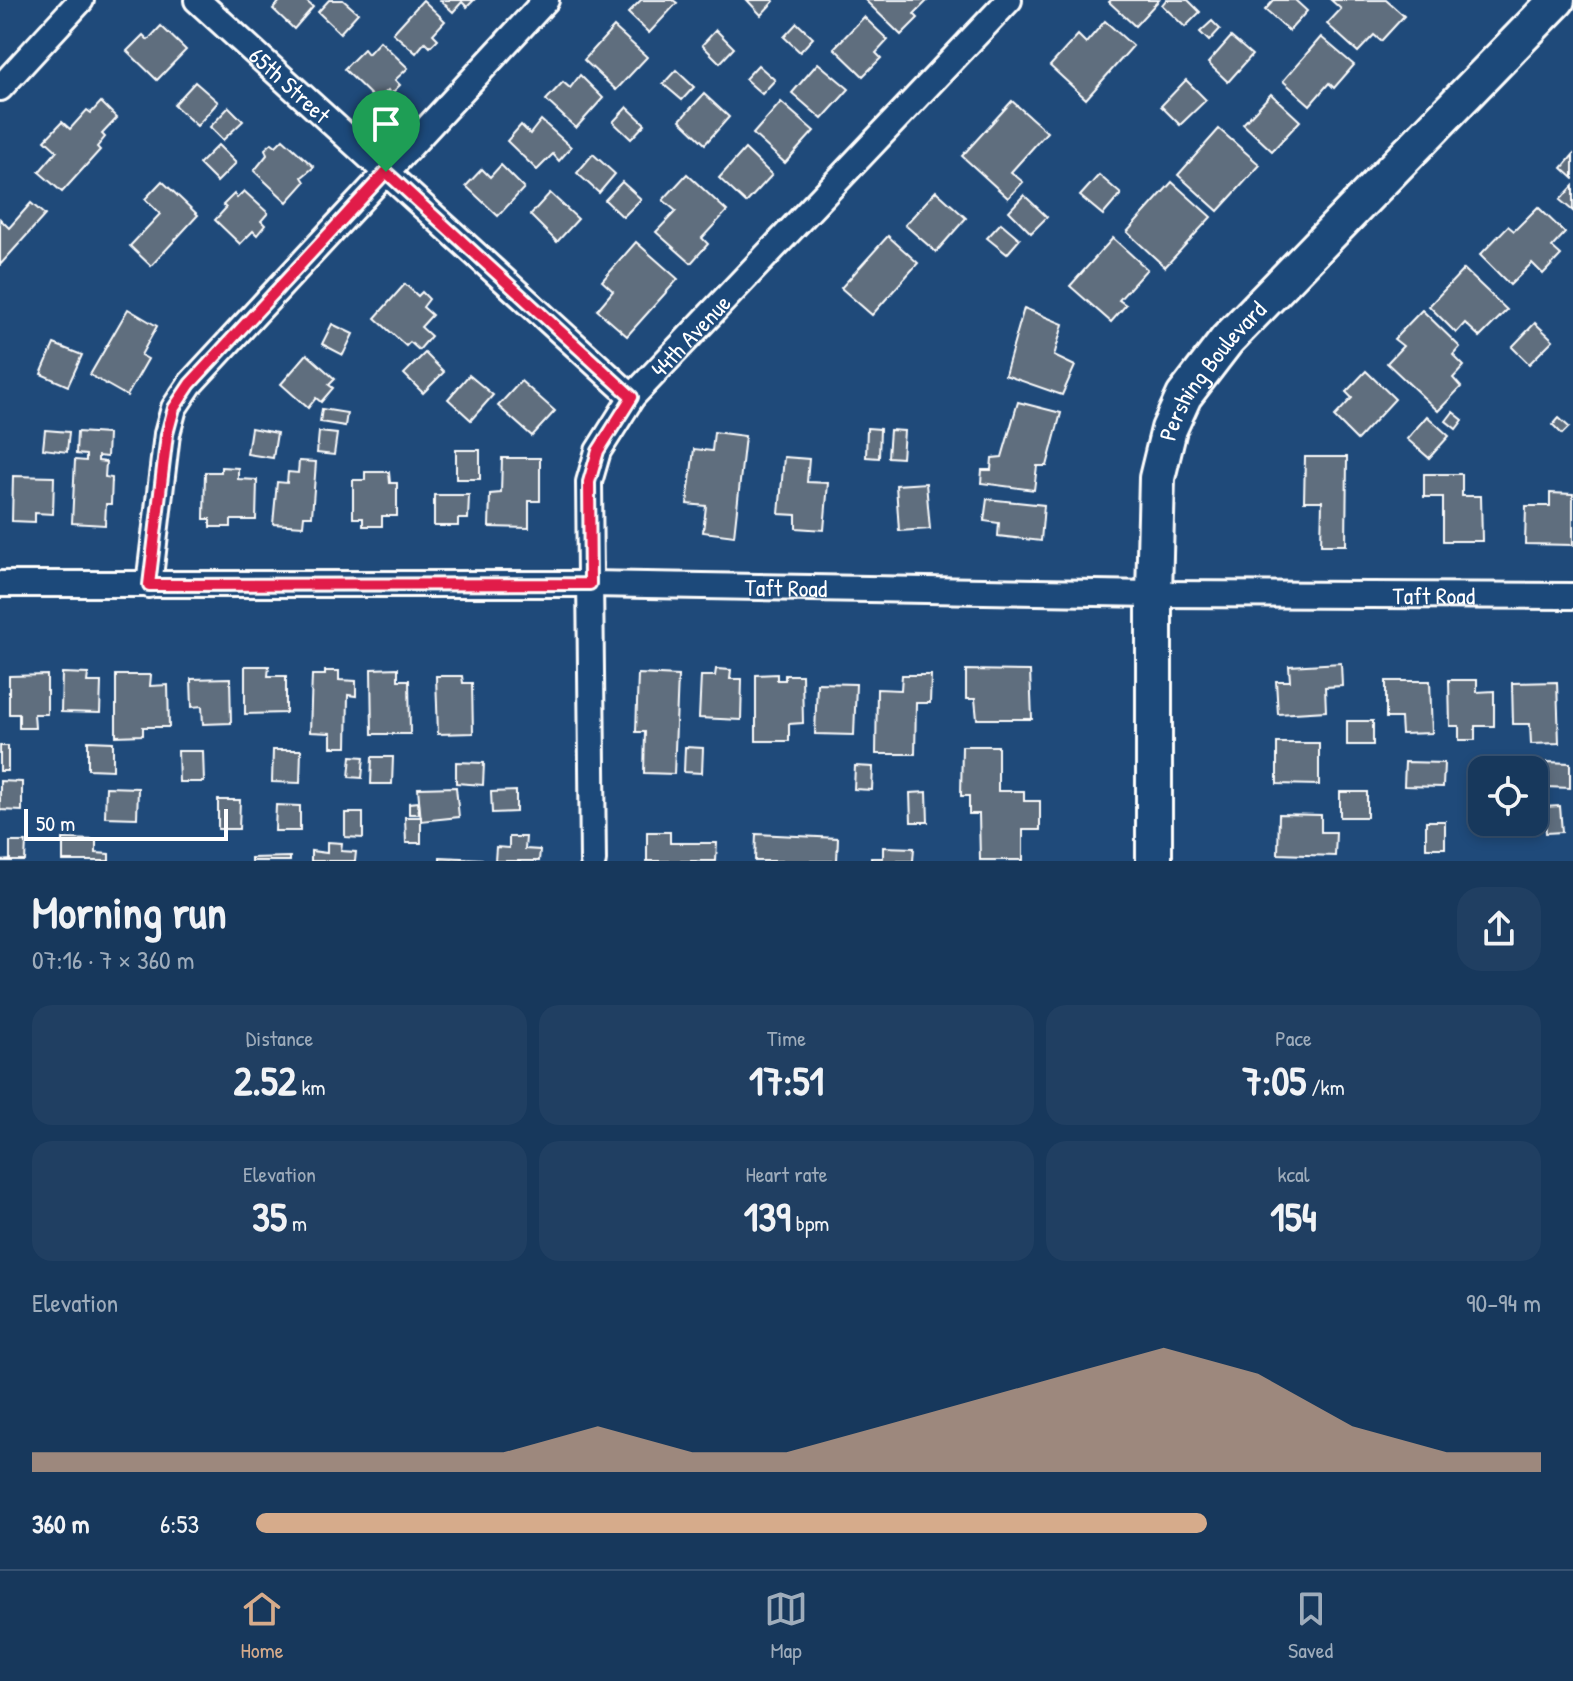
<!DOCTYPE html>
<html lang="en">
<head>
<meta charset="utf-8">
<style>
	body { margin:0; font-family:"Patrick Hand",sans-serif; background:#203f62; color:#f1f3f6; height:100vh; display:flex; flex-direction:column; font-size:30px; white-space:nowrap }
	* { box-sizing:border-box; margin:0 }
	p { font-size:26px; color:#9eacbb }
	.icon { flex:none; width:44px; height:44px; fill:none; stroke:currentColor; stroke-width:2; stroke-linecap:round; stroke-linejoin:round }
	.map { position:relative; height:861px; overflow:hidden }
	.panel { display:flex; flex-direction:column; background:#17385c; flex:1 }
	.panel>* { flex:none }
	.fabs { position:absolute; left:1468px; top:756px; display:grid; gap:16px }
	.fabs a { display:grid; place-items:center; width:80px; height:80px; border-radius:16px; background:#17385c; box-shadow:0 4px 12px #0003,0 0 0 2px #365272; font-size:40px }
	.scale { position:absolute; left:24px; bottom:20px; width:204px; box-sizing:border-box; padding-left:8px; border:4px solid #fff; border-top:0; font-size:22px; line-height:28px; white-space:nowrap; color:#fff; -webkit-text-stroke:6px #1f4a7a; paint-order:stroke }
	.pin { position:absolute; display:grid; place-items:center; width:68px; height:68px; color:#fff; margin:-82px -34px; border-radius:50% 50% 50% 0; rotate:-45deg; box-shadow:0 0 8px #0007 }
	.pin .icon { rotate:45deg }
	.round { display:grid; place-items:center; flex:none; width:84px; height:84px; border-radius:24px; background:#203f62 }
	.summary { display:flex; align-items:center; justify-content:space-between; height:136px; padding:0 32px }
	h1 { font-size:44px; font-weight:800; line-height:60px }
	.stats { display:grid; grid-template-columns:repeat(3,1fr); gap:12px; height:136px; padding:8px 32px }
	.stats div { display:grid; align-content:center; border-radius:20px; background:#203f62; text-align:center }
	.stats b { font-size:40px; font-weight:800 }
	.stats small { font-size:22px; font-weight:400 }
	.stats p { font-size:22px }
	.chart { height:224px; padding:16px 32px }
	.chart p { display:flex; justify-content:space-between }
	.chart svg { width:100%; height:144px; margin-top:8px; fill:#d6ab8b; opacity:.7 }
	ul { padding:0 32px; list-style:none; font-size:26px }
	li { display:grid; grid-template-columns:128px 96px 1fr; align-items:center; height:60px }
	li i { height:20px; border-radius:10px; background:#d6ab8b }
	.tab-bar { display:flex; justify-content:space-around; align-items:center; height:112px; border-top:2px solid #365272; background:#17385c; font-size:22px; color:#9eacbb }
	.tab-bar a { display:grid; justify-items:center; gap:4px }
	.tab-bar .selected { color:#d6ab8b }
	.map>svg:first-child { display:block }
	.building { fill:#5e6e7e; stroke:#fff; stroke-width:2 }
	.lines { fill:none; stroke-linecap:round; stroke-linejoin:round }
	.street-casing { stroke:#fff; stroke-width:30 }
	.secondary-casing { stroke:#fff; stroke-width:40 }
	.street { stroke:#1f4a7a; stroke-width:24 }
	.secondary { stroke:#1f4a7a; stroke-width:34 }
	.route-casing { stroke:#fff; stroke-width:16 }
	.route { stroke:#e11d48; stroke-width:10 }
	.labels { text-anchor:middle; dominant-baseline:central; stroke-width:6; stroke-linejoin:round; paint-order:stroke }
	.street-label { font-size:24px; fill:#fff; stroke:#1f4a7a }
</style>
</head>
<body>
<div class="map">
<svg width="1573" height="861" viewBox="0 0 1573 861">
	<rect width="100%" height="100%" fill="#1f4a7a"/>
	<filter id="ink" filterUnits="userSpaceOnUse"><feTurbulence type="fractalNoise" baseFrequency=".0125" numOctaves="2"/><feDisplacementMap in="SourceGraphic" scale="16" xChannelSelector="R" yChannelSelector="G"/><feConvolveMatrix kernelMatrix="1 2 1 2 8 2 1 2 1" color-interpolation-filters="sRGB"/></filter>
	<g filter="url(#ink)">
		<g class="building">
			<polygon points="281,0 305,0 313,7 294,29 273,9"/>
			<polygon points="329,0 343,0 358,13 340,33 318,12"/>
			<polygon points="423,0 445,21 433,34 438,39 430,47 425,42 416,53 393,33"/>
			<polygon points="440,0 474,0 467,7 462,2 453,12"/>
			<polygon points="641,0 673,0 677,3 649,33 628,13"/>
			<polygon points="747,0 773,0 774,1 761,15"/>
			<polygon points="865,0 928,0 914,14 918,18 901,35"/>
			<polygon points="1111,0 1159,0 1135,26 1109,2"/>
			<polygon points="1166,0 1188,0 1200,12 1185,27 1162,5"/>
			<polygon points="1274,0 1295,0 1307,11 1289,31 1265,10"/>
			<polygon points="1331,0 1386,0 1404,16 1381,41 1374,35 1358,52 1327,24 1341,9"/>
			<polygon points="864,17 888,40 876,53 881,58 863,76 834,48"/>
			<polygon points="1105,21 1133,46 1086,99 1050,66 1078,35 1086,43"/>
			<polygon points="1212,21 1220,29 1209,41 1200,32"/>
			<polygon points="797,23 813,38 800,52 784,37"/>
			<polygon points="161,26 186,50 157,80 127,51 143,35 148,40"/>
			<polygon points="614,27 647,57 616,90 584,60"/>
			<polygon points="716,30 734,48 720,63 702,45"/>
			<polygon points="1231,37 1252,55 1228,82 1208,63"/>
			<polygon points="1321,37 1354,65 1334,88 1329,83 1310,105 1283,81"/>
			<polygon points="380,41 408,68 395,80 400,85 391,94 388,90 377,101 344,69 364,49 368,54"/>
			<polygon points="818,63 849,89 822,119 792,93"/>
			<polygon points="758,65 775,80 762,94 745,79"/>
			<polygon points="676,70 694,87 682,100 663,84"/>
			<polygon points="580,75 603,98 576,128 546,100 563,82 570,88"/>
			<polygon points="1186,80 1206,100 1180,125 1161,106"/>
			<polygon points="195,82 218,102 197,126 174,105"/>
			<polygon points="704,94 729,117 705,144 680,120"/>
			<polygon points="1271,94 1300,121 1272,151 1243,124"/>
			<polygon points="1012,101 1047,132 1011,172 1023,182 1008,198 962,156"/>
			<polygon points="101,102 117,118 102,134 105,137 97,147 100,150 62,192 39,172 57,151 45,140 62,122 70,129 87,110 91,113"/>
			<polygon points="781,102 814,131 785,163 753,134"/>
			<polygon points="229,107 243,121 223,140 210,127"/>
			<polygon points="627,107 645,124 631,139 613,122"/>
			<polygon points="541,120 571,147 559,161 553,154 537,170 507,141 521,125 530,134"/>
			<polygon points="1219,129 1260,165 1218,211 1178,175"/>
			<polygon points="283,139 314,167 302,177 305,182 287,202 254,171 267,155 265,149 272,143 276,146"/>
			<polygon points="218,145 236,163 217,182 199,164"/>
			<polygon points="745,149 772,175 746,203 719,178"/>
			<polygon points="593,154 615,174 599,193 577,173"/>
			<polygon points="1573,155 1573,178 1562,168"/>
			<polygon points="501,165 524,188 498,216 466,186 482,169 490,177"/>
			<polygon points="687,174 727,211 702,238 708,244 691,263 656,232 676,211 663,200"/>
			<polygon points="1099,175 1121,194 1103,215 1080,196"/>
			<polygon points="162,181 198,215 151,266 130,246 160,214 145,199"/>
			<polygon points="622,182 641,199 623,217 605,200"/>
			<polygon points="1172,182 1211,217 1165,267 1127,232"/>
			<polygon points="1573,186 1573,211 1560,200"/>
			<polygon points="244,191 268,213 261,221 265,225 257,235 253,231 240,244 215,220 226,208 223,205 234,194 237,198"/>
			<polygon points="936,191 966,218 936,252 905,225"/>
			<polygon points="550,193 578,219 557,242 530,215"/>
			<polygon points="1024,195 1047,217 1031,233 1009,211"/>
			<polygon points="31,203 45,215 0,265 0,219 9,228"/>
			<polygon points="1538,207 1565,233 1552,247 1561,255 1543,274 1532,263 1510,285 1480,255 1508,226 1514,231"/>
			<polygon points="1001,223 1020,239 1007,254 987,238"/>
			<polygon points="888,236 918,263 872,315 841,288"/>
			<polygon points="1113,238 1147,269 1119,300 1126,305 1111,322 1070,286"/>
			<polygon points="636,242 678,279 627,336 597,310 613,291 602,281"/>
			<polygon points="1464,269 1507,310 1480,337 1465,323 1456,333 1429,306"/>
			<polygon points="405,284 418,296 422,292 429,299 423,307 432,315 421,327 431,336 419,350 410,342 406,346 375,318"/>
			<polygon points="1024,308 1063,324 1054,356 1075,366 1062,395 1005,375"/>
			<polygon points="128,309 157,326 141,355 148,359 127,396 90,375"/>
			<polygon points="1422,310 1460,347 1453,355 1464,366 1453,378 1461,387 1438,411 1387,363 1403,346 1394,339"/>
			<polygon points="1535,323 1553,340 1529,364 1512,347"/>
			<polygon points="332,324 353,334 343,355 322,344"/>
			<polygon points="54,344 82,355 68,386 41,374"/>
			<polygon points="425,353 444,372 423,393 404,374"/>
			<polygon points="307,354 335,379 329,385 333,388 321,402 316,398 308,408 281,384"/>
			<polygon points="1366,371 1395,399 1357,440 1334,417 1352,398 1346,392"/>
			<polygon points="469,375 493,395 471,420 448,399"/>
			<polygon points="521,381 555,411 532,436 498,406"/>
			<polygon points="1018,402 1061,413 1047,466 1037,466 1034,490 981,483 982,470 991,470 992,458 1002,457"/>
			<polygon points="322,409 347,413 345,426 320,422"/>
			<polygon points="1453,412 1463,420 1456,429 1446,421"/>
			<polygon points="1427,416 1449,436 1429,458 1407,439"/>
			<polygon points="1559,418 1569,427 1562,434 1553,425"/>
			<polygon points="251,428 277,433 273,458 247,454"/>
			<polygon points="867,428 880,429 879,458 866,457"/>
			<polygon points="45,430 69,432 67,452 43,449"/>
			<polygon points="890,430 904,431 902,458 888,457"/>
			<polygon points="77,432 108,434 107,457 98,456 98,461 106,462 105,477 112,478 111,504 106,504 105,525 72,523 75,460 86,461 86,455 76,454"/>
			<polygon points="319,432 337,434 334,455 317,453"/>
			<polygon points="714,432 745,436 734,536 703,532 706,506 687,504 694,449 712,451"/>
			<rect x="456" y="450" width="24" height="29"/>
			<polygon points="784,457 809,459 807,482 828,483 824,530 796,528 796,515 779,514"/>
			<polygon points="1305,457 1347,457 1346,545 1321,545 1322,501 1304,501"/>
			<polygon points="502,458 540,458 540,501 529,501 529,528 489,527 490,494 501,493"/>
			<polygon points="299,461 316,462 312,516 304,516 303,526 273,524 277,482 287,483 288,472 298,473"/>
			<polygon points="221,467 238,468 238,479 257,480 256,520 231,520 231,527 210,527 210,519 204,519 205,472 221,472"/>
			<polygon points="365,472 389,472 390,483 397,483 397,516 382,516 382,526 363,526 363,518 353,518 353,480 365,480"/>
			<polygon points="1424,474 1462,474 1462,496 1481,496 1482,541 1443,541 1443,497 1424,497"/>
			<polygon points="13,476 54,477 53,514 35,513 35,522 12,521"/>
			<polygon points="926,483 930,529 899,531 896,485"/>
			<polygon points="1550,493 1573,494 1573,545 1525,544 1526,506 1550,506"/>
			<polygon points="434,495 469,495 468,519 458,519 458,526 434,526"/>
			<polygon points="987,499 1044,505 1041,541 998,536 999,523 984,521"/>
			<polygon points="1341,663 1342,686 1325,687 1326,711 1278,714 1276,681 1290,681 1289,666"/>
			<polygon points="245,666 269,666 268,676 286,676 286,713 245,714"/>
			<polygon points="398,668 398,680 409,680 410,734 372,734 371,669"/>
			<polygon points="716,669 731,670 730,679 742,679 741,720 699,718 701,676 715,676"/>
			<polygon points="966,670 1030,671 1032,719 977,719 975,699 966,699"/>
			<polygon points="325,671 339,671 339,680 356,681 356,696 348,695 347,747 331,747 331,733 310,732 312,675 325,675"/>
			<polygon points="62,673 88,674 87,682 101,682 100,713 61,712"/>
			<polygon points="638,674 678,676 674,774 644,773 645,732 636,732"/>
			<polygon points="777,674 777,680 785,680 785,675 802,675 803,723 789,724 789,741 756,741 756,675"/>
			<polygon points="47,675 47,714 34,714 35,728 19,728 19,714 9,714 9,676"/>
			<polygon points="116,675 151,675 150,686 168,685 169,727 143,727 143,735 116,736"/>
			<polygon points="902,675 931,675 930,703 916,703 915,754 876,754 877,689 901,690"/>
			<polygon points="436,676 462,676 463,683 472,683 473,733 438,734"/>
			<polygon points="230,678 231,723 203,724 202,706 192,707 191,679"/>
			<polygon points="1449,680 1477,680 1477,692 1494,691 1494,726 1475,726 1475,740 1459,740 1459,726 1450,726"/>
			<polygon points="1386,681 1430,681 1432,733 1402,734 1401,718 1386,718"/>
			<polygon points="1557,682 1559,743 1531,744 1530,724 1513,724 1512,683"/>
			<polygon points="817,683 856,684 854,735 815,734"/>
			<rect x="1347" y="721" width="26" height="24"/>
			<polygon points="88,741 113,742 113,770 88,769"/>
			<polygon points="1277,743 1319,743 1319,785 1277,784"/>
			<rect x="0" y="746" width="8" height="25"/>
			<polygon points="962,746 998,746 998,791 1024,791 1024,801 1040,801 1040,830 1023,830 1023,860 980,860 979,814 969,814 969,796 961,796"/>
			<polygon points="685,747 703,748 702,773 684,772"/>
			<polygon points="273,750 301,750 300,783 272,782"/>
			<polygon points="178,751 203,751 204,782 179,782"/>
			<polygon points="351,756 364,757 362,778 349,777"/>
			<polygon points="372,757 393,757 392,784 371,784"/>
			<polygon points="1477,761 1502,761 1502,770 1482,770 1482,788 1478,788"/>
			<polygon points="456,762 484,763 483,785 456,783"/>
			<polygon points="1405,762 1444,763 1443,787 1404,786"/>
			<polygon points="1547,762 1570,763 1570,788 1546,787"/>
			<polygon points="855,766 873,767 872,790 854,789"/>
			<polygon points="0,781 22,782 22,811 0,810"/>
			<polygon points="106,787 138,788 137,818 105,817"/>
			<polygon points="456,787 459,817 421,821 418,788"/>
			<polygon points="516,791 516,812 492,813 491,792"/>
			<polygon points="927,792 928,822 911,822 910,793"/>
			<rect x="1340" y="792" width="27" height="25"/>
			<polygon points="218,800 240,800 239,829 218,829"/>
			<polygon points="418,802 419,814 409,814 409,803"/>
			<polygon points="276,805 300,806 300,831 275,831"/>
			<polygon points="1560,806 1562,832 1546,833 1544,807"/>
			<polygon points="1481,807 1482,822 1502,822 1503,831 1482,831"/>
			<polygon points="345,813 363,813 363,838 345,837"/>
			<polygon points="1279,814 1321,815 1321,832 1336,832 1335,856 1278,854"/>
			<polygon points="405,817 421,817 421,843 406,843"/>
			<rect x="1426" y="821" width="19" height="27"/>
			<polygon points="647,832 670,832 670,843 717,843 716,861 647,861"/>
			<polygon points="756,834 838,838 837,861 755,861"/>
			<polygon points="509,837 526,837 525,849 540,850 539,861 495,861 496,847 509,848"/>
			<polygon points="63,839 96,840 96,853 109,854 109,861 63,861"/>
			<polygon points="10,842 26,842 25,861 0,861 10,860"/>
			<polygon points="327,842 342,843 341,851 356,852 355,861 311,861 311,851 327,853"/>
			<polygon points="883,847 914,848 913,861 871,861 871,858 883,858"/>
			<polygon points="290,857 290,861 251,861 251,858"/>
			<polygon points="440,857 482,859 482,861 440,861"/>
		</g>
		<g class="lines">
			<g class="street-casing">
				<g id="street">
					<path id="s1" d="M197,0L632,397"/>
					<polyline points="0,88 81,0"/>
					<path id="s2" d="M0,584H590L1154,594L1573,596"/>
					<polyline points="149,585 167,434 174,408 190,384 546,0"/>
					<path id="s3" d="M593,861L589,482L598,451L632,397L1009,0"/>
				</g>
			</g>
			<g class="secondary-casing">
				<g id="secondary">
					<path id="s4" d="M1154,861V594L1157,478L1169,429L1184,396L1227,340L1557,0"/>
				</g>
			</g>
			<use href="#street" class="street"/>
			<use href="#secondary" class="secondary"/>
		</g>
	</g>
	<g class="lines" filter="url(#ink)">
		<g class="route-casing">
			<polygon id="route" points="386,172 632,397 598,451 589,482 590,584 149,585 167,434 174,408 190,384"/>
		</g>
		<use href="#route" class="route"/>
	</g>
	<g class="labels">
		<g class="street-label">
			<text stroke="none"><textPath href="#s1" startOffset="126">65th Street</textPath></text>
			<text stroke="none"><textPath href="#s3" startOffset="560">44th Avenue</textPath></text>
			<text stroke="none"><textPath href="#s4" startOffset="506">Pershing Boulevard</textPath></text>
			<text stroke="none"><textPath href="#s2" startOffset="786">Taft Road</textPath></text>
			<text stroke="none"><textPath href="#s2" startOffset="1434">Taft Road</textPath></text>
		</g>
	</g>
</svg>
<div class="fabs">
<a><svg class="icon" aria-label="locate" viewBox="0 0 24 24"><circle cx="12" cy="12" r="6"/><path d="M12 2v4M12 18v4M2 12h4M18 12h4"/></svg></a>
</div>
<div class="scale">50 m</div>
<div class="pin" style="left:386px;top:172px;background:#1e9e55"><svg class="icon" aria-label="arrive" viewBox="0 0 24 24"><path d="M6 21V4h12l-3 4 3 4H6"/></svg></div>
</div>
<section class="panel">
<div class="summary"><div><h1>Morning run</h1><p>07:16 · 7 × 360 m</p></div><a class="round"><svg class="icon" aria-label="share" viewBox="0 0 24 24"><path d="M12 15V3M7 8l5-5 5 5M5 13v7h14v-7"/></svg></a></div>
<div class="stats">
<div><p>Distance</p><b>2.52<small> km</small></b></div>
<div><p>Time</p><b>17:51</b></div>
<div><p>Pace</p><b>7:05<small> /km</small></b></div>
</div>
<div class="stats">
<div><p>Elevation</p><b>35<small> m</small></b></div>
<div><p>Heart rate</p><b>139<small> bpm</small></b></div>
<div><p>kcal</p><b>154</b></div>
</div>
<div class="chart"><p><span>Elevation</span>90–94 m</p>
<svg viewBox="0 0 160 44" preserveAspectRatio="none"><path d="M0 44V38L10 38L20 38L30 38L40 38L50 38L60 30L70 38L80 38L90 30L100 22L110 14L120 6L130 14L140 30L150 38L160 38V44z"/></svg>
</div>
<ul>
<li><b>360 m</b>6:53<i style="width:74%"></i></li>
</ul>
</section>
<nav class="tab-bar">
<a class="selected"><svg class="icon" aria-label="home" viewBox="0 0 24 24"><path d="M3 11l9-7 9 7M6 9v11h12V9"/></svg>Home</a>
<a><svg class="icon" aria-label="map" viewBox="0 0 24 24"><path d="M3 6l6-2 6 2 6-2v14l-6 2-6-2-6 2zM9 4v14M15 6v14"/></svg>Map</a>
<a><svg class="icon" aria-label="saved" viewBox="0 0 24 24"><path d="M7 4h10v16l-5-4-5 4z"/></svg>Saved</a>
</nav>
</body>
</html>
